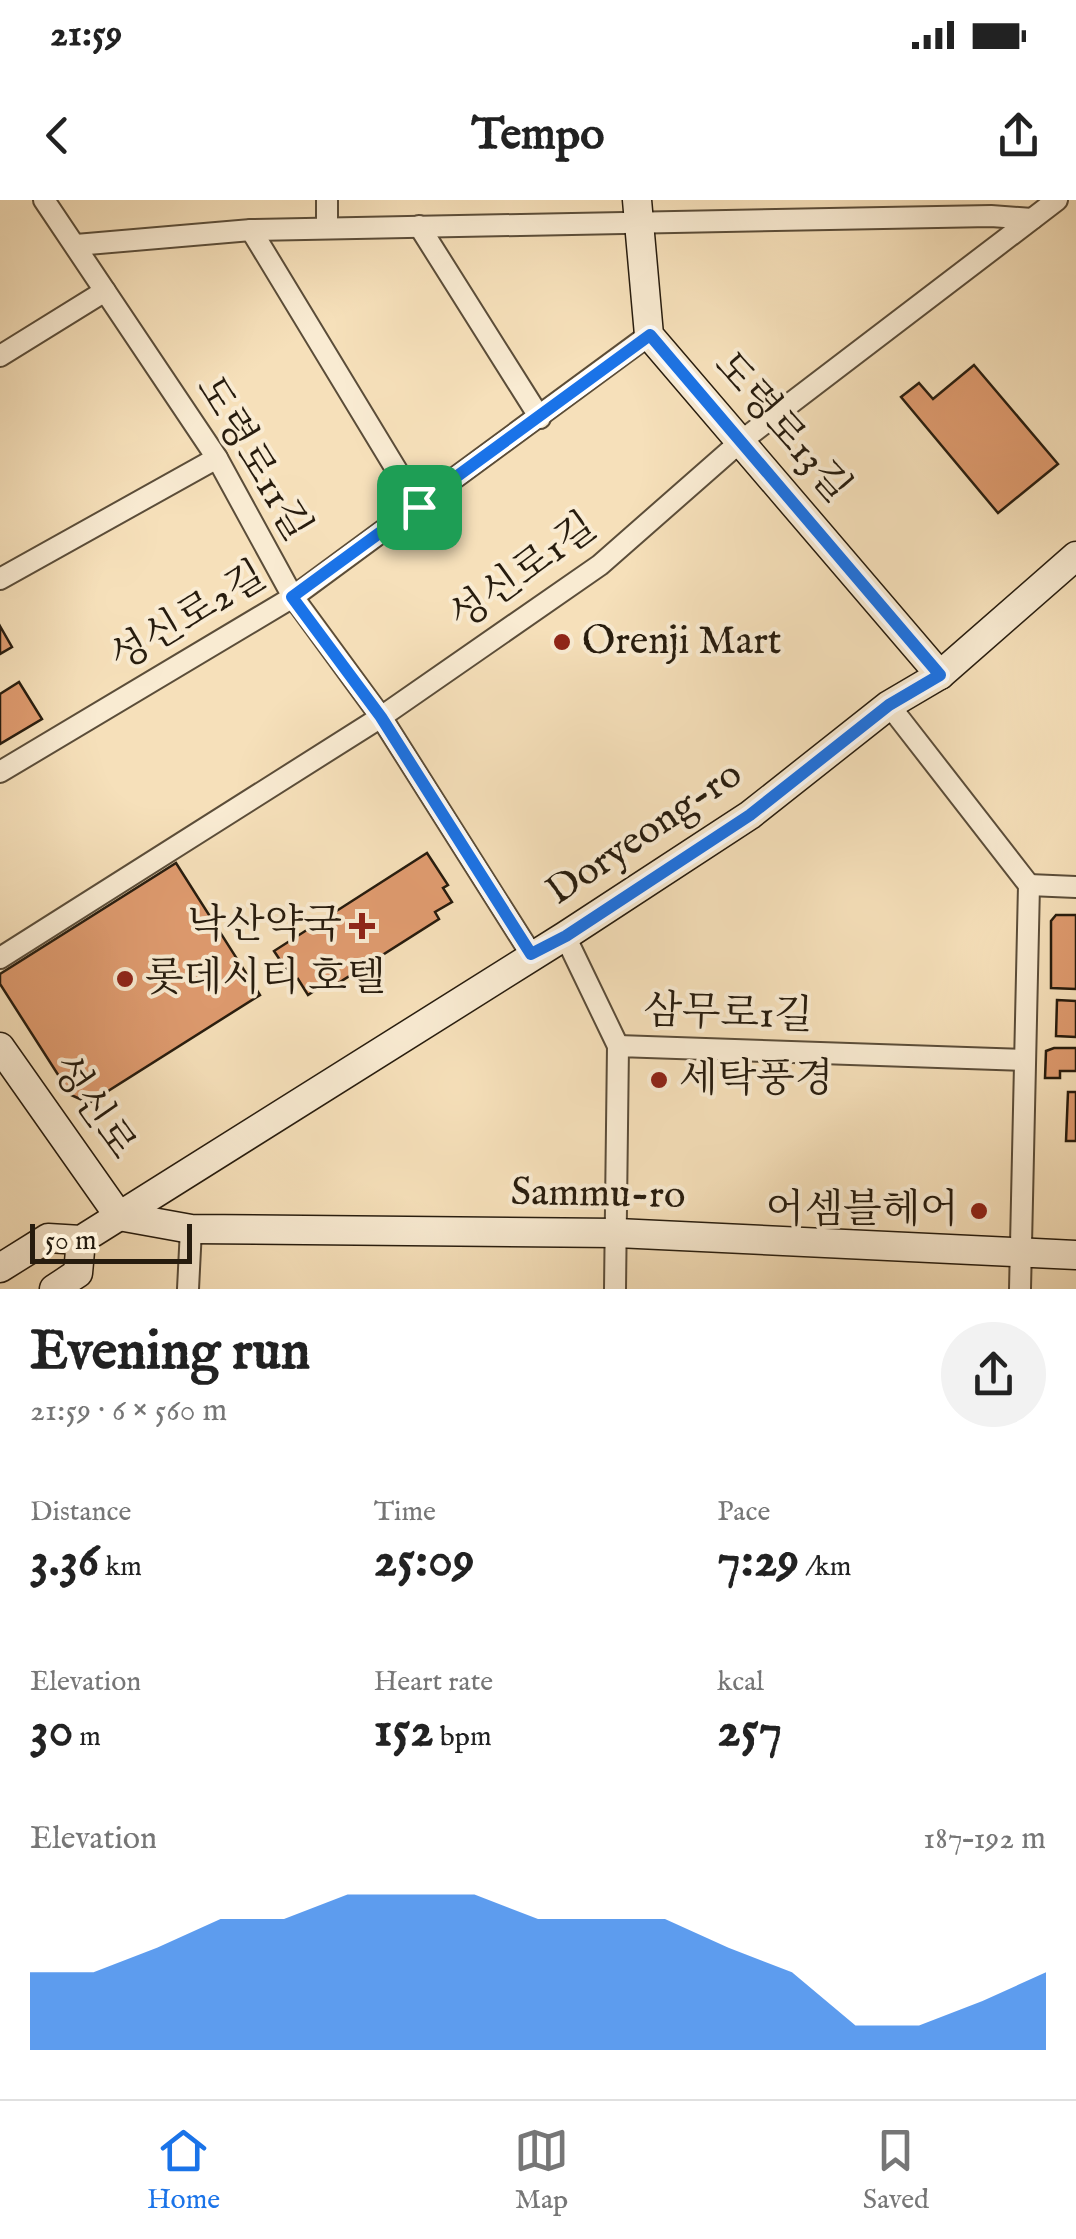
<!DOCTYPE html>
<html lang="en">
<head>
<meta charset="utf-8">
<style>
	body { margin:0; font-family:"IM FELL English","Noto Serif KR",serif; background:#f2f2f2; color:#222; height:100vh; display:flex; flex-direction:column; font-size:38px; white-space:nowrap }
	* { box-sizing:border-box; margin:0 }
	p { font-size:32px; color:#767676 }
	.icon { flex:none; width:55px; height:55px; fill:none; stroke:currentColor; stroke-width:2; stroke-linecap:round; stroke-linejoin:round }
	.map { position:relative; height:1089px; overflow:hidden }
	.drawer { display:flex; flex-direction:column; background:#fff; flex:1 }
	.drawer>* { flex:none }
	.scale { position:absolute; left:30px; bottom:25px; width:162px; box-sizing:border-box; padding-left:10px; border:5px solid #271c0e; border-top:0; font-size:28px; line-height:35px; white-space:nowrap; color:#271c0e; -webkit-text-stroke:8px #f9ebd2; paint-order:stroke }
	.pin { position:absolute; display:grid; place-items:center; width:85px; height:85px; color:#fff; margin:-42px; border-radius:20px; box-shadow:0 5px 15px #0006 }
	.round { display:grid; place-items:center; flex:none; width:105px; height:105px; border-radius:52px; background:#f2f2f2 }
	.overview { display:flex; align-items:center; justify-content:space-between; height:170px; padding:0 30px }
	h1 { font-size:55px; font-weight:700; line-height:75px }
	.metrics { display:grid; grid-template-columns:repeat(3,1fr); gap:15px; height:170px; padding:10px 30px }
	.metrics div { display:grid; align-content:center }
	.metrics b { font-size:50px; font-weight:700 }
	.metrics small { font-size:28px; font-weight:400 }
	.metrics p { font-size:28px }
	.chart { height:280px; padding:20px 30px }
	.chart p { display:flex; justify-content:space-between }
	.chart svg { width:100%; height:180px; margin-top:10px; fill:#1a73e8; opacity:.7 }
	.status { display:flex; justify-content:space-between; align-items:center; height:70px; padding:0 50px; background:#fff; direction:ltr }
	.status svg { height:28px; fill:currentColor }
	header { display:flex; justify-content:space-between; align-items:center; height:130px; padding:0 30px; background:#fff; font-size:45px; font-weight:700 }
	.tab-bar { display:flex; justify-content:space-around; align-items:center; height:140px; border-top:2px solid #e0e0e0; background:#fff; font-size:28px; color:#767676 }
	.tab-bar a { display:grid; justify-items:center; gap:5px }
	.tab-bar .selected { color:#1a73e8 }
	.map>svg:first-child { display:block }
	.building { fill:#df9b6f; stroke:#271c0e; stroke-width:2.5 }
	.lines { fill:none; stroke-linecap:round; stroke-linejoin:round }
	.street-casing { stroke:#5b4d39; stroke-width:24 }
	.secondary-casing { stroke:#271c0e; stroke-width:31 }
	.street { stroke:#f9ebd2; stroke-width:20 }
	.secondary { stroke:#f9ebd2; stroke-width:28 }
	.route-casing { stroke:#fff; stroke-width:20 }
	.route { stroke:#1a73e8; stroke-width:12 }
	.poi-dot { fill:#8f2418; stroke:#f9ebd2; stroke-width:4 }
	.labels { text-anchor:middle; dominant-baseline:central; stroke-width:8; stroke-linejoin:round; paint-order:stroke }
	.street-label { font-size:40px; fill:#271c0e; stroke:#f9ebd2 }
	.poi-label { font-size:40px; fill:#271c0e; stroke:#f9ebd2; text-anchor:start }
</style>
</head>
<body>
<div class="status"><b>21:59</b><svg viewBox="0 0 49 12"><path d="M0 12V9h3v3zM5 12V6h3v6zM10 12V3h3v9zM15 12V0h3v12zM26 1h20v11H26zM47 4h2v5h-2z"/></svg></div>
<header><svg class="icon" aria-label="back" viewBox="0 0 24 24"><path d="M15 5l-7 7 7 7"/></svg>Tempo<svg class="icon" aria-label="share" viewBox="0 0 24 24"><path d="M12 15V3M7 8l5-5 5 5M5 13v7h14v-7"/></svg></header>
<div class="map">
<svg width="1076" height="1089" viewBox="0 0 1076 1089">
	<rect width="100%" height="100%" fill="#f6e0ba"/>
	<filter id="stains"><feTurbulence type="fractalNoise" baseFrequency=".002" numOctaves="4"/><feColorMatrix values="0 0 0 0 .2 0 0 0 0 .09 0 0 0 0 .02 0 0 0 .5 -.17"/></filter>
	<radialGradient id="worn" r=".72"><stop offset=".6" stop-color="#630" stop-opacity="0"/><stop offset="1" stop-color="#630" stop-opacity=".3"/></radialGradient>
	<g class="building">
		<polygon points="974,165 1058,264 998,313 901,197 919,183 933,199"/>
		<polygon points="0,426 12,447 0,454"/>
		<polygon points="19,482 42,519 0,544 0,494"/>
		<polygon points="427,653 448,685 443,688 452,702 435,712 439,719 332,787 328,782 308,795 298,779 294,781 274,751"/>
		<polygon points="176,663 260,795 89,903 71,895 0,784 0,774"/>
		<polygon points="1056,715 1076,715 1076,789 1051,788 1051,721"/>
		<polygon points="1057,800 1076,801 1076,837 1056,836"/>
		<polygon points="1054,848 1076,848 1076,871 1060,871 1060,878 1045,878 1046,851"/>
		<polygon points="1068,892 1076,892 1076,941 1066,941"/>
	</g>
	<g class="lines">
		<g class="street-casing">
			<g id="street">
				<polyline points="44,0 217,258 293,397 381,517 531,754"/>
				<polyline points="327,0 327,27"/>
				<polyline points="419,26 540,218"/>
				<polyline points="251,30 419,307"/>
				<polyline points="76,45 251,30 991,16 1032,19"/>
				<polyline points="0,156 105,91"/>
				<polyline points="0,379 217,258"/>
				<polyline points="889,505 1029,685 1020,1089"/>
				<polyline points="0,572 293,397 649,135"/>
				<polyline points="1029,685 1076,687"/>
				<polyline points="565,736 618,846"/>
				<polyline points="0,758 381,517 600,365 740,242 1057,0"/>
				<polyline points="188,1089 191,1029"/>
				<polyline points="615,1089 618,846 1023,860"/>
			</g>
		</g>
		<g class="secondary-casing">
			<g id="secondary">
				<polyline points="637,0 649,135 940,475"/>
				<polyline points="0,847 119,1016 191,1029 617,1033 1076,1055"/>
				<polyline points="0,1068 48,1038 81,1040 565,736 750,615 889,505 940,475 1076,356"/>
				<polyline points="54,1089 78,1073 81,1040"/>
			</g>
		</g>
		<use href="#street" class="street"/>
		<use href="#secondary" class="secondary"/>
	</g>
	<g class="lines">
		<g class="route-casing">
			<polygon id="route" points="650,135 940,475 889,505 750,615 566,736 531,754 381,517 292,397"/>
		</g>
		<use href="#route" class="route"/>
	</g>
	<g class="poi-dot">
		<circle cx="562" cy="442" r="10"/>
		<path d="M357 711h10v10h10v10h-10v10h-10v-10h-10v-10h10z"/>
		<circle cx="125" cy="779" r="10"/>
		<circle cx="659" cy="880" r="10"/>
		<circle cx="979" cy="1011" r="10"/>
	</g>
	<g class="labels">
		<g class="street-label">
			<text transform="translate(781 228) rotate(49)">도령로13길</text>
			<text transform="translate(252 259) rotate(59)">도령로11길</text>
			<text transform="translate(524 373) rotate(-36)">성신로1길</text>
			<text transform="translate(189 418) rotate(-31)">성신로2길</text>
			<text transform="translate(645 634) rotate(-34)">Doryeong-ro</text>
			<text transform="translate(728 815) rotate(2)">삼무로1길</text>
			<text transform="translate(92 908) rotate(55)">성신로</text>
			<text transform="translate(598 995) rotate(1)">Sammu-ro</text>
		</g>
		<g class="poi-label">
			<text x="582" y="442">Orenji Mart</text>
			<text x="342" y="726" text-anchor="end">낙산약국</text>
			<text x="145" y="779">롯데시티 호텔</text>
			<text x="679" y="880">세탁풍경</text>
			<text x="959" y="1011" text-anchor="end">어셈블헤어</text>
		</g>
	</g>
	<rect width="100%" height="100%" filter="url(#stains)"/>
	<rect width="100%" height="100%" fill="url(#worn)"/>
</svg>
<div class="scale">50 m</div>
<div class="pin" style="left:419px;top:307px;background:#1e9e55"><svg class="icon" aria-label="arrive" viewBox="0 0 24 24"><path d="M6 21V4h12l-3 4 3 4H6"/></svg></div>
</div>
<section class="drawer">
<div class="overview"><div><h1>Evening run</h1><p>21:59 · 6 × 560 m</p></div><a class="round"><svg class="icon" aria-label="share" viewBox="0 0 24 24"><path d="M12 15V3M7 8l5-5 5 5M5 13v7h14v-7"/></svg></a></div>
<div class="metrics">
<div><p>Distance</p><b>3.36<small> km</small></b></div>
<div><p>Time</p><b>25:09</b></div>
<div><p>Pace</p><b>7:29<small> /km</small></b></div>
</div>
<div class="metrics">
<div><p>Elevation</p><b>30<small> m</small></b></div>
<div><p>Heart rate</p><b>152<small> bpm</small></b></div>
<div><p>kcal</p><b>257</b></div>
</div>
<div class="chart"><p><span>Elevation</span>187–192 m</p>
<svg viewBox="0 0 160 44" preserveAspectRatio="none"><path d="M0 44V25L10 25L20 19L30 12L40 12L50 6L60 6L70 6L80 12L90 12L100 12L110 19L120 25L130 38L140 38L150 32L160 25V44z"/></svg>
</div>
</section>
<nav class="tab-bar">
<a class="selected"><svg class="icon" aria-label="home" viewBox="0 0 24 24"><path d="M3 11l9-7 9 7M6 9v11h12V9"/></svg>Home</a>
<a><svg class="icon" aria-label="map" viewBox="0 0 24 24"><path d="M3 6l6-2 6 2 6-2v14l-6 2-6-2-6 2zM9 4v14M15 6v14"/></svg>Map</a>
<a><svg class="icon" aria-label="saved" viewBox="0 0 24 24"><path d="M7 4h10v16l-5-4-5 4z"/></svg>Saved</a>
</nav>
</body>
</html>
